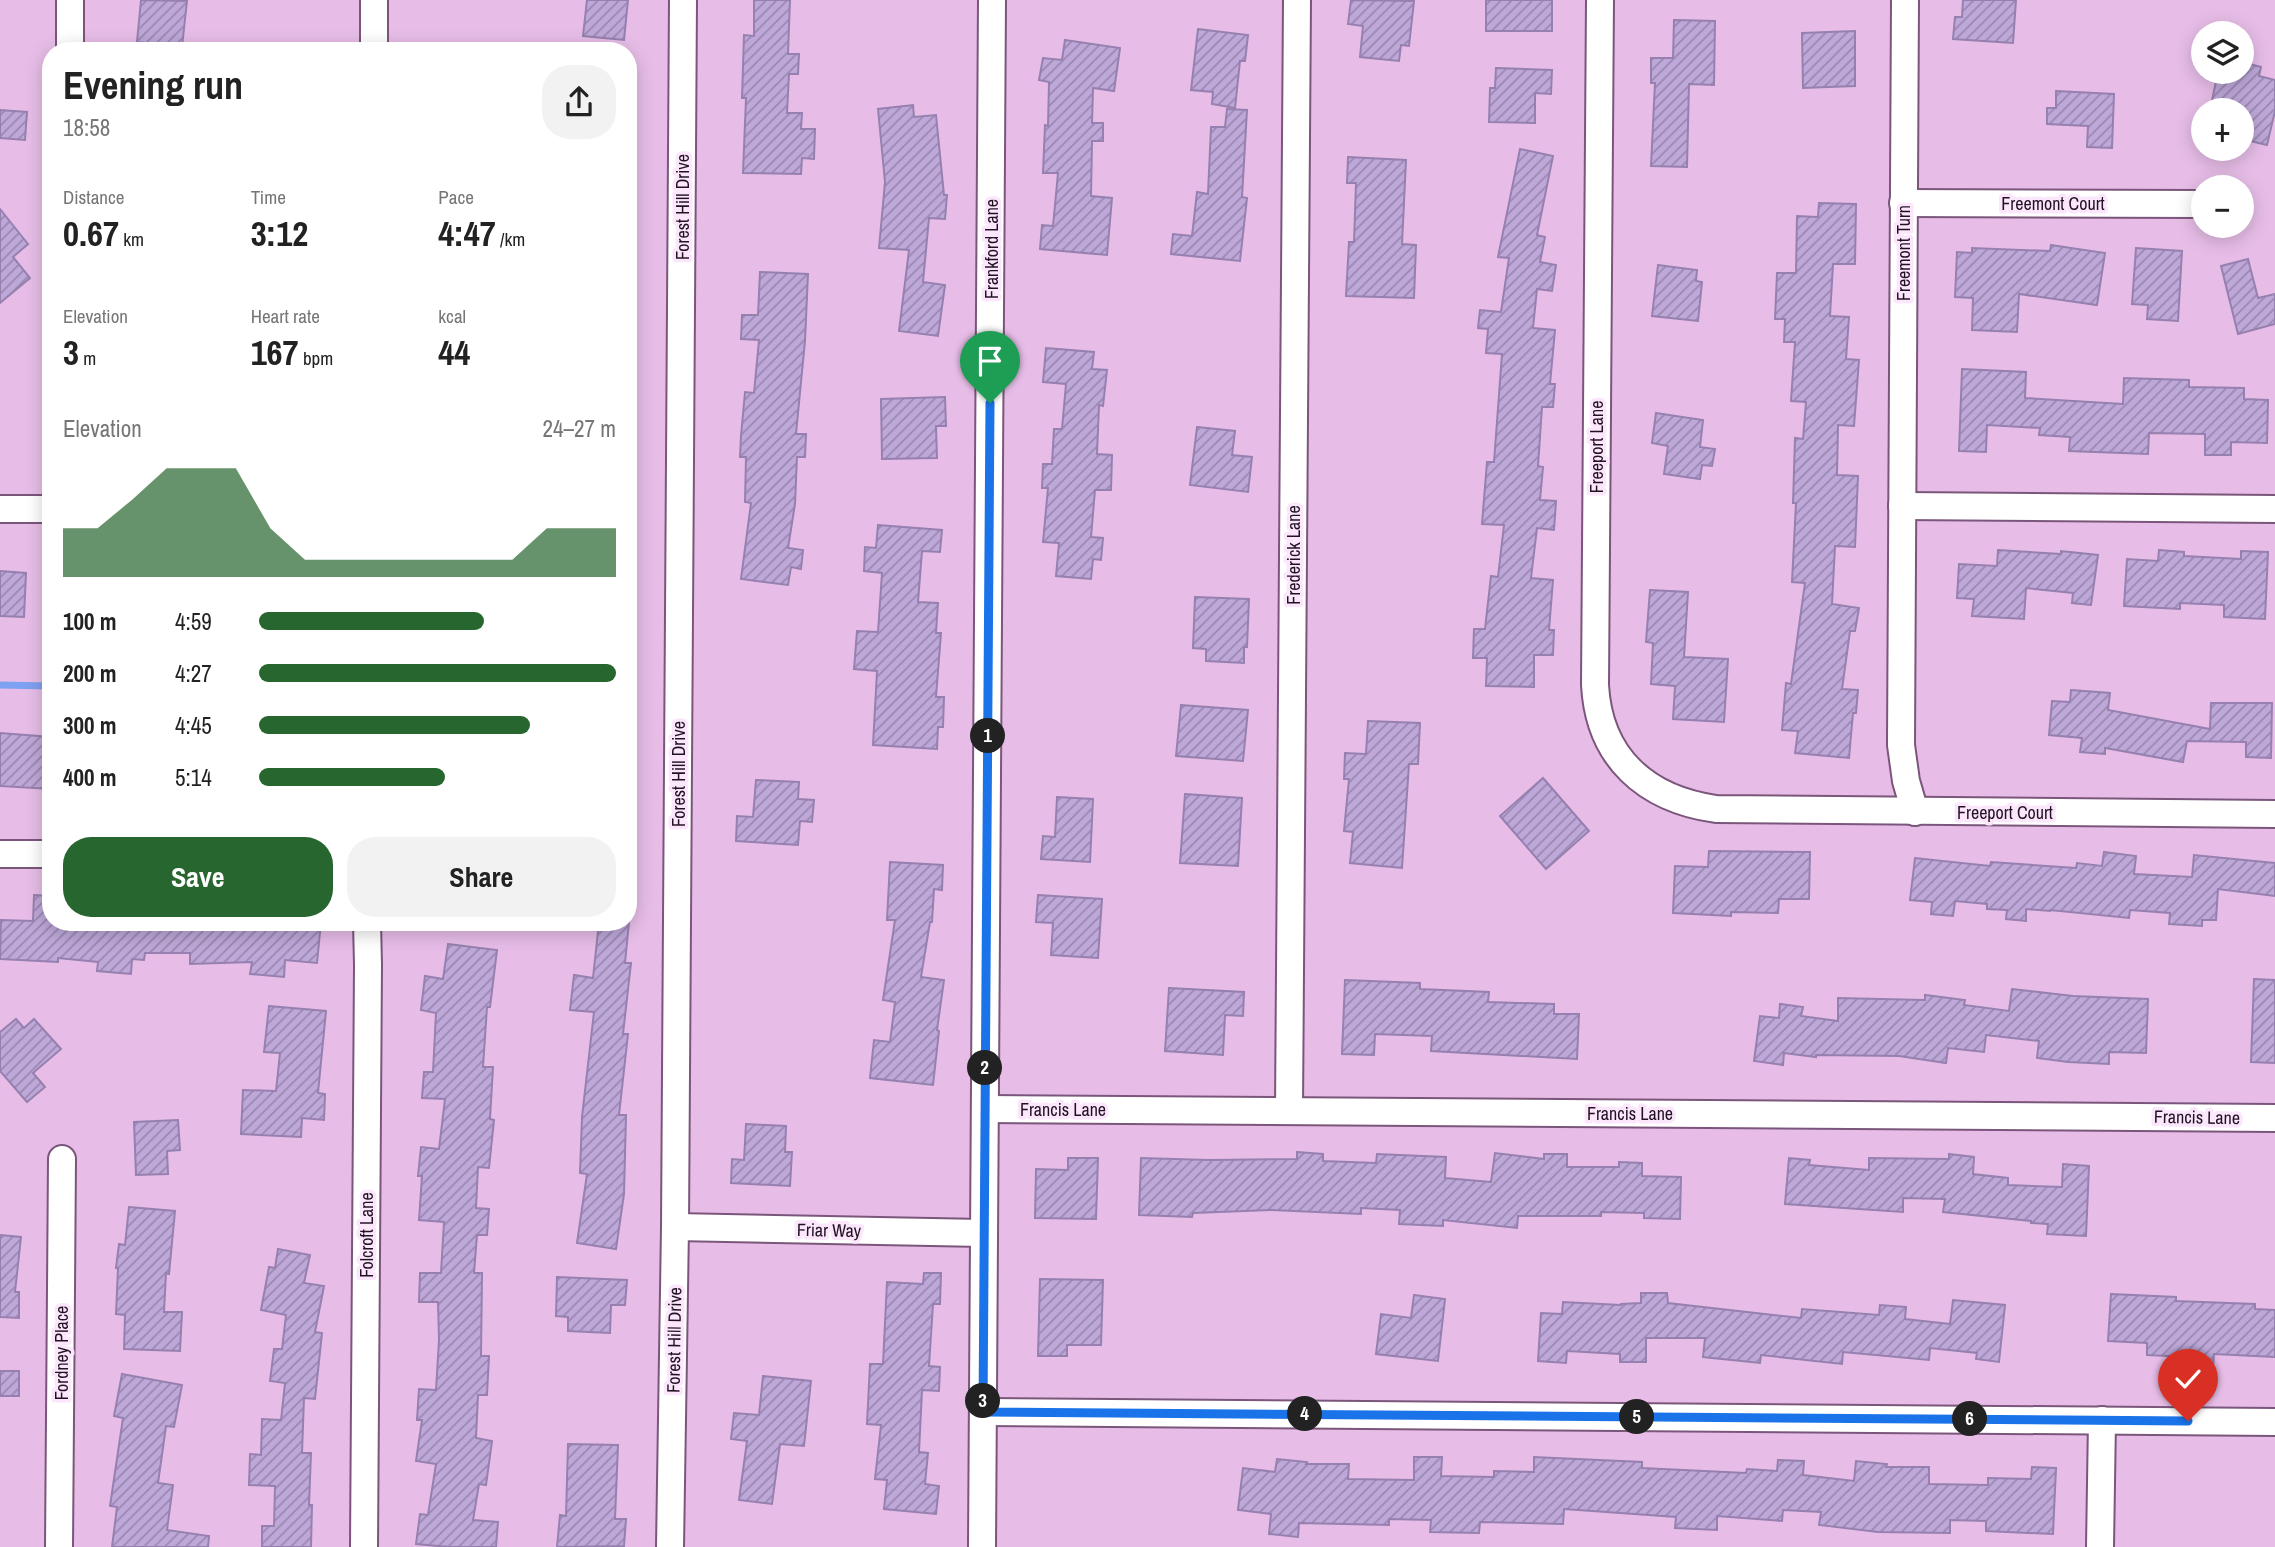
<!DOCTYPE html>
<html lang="en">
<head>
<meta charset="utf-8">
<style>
	body { margin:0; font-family:"Archivo Narrow",sans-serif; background:#f2f2f2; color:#222; height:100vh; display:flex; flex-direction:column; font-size:26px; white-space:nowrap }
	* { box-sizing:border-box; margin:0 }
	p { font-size:23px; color:#767676 }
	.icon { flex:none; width:38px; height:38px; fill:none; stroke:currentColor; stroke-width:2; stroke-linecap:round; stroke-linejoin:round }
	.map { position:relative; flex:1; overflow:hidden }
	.details { position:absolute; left:42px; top:42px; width:595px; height:889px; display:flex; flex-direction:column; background:#fff; border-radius:28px; box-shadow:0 4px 18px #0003 }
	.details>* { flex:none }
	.buttons { position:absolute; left:2191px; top:21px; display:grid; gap:14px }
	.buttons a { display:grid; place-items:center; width:63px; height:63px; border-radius:50%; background:#fff; box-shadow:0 4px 18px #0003; font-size:35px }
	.pin { position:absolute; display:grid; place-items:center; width:60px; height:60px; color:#fff; margin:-72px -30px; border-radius:50% 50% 50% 0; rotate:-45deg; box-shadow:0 0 7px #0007 }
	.pin .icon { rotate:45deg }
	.km { position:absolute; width:35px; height:35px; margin:-18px; border-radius:50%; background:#222; color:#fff; font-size:19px; line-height:35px; text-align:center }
	.round { display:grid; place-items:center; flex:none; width:74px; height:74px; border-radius:28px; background:#f2f2f2 }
	.overview { display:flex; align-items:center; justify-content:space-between; height:119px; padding:0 21px }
	h1 { font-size:38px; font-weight:800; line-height:52px }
	.stats { display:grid; grid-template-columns:repeat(3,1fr); gap:10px; height:119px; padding:7px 21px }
	.stats div { display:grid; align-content:center }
	.stats b { font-size:35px; font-weight:800 }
	.stats small { font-size:19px; font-weight:400 }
	.stats p { font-size:19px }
	.chart { height:196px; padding:14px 21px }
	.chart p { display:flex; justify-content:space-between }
	.chart svg { width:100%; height:126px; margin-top:7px; fill:#27662e; opacity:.7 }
	.button { display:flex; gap:14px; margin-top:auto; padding:14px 21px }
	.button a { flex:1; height:80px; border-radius:28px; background:#27662e; color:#fff; font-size:28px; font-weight:800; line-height:80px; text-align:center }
	.button a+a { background:#f2f2f2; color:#222 }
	ul { padding:0 21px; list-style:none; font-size:23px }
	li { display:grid; grid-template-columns:112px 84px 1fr; align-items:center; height:52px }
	li i { height:18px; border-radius:9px; background:#27662e }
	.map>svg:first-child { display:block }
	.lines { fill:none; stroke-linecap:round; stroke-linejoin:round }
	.stream { stroke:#7fa1f1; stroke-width:7 }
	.building { fill:url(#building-hatch); stroke:#9680af; stroke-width:2 }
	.minor-casing { stroke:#7a567b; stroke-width:30 }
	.minor { stroke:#fff; stroke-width:26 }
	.route-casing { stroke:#fff; stroke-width:14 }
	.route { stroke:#1a73e8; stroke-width:9 }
	.labels { text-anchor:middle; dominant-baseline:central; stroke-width:7; stroke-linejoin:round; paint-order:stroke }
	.street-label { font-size:18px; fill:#201221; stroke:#fbe6fc }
</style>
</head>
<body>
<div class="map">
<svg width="2275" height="1547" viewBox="0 0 2275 1547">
	<defs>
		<pattern id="building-hatch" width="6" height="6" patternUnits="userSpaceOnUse" patternTransform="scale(1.75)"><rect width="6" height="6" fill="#bea8d9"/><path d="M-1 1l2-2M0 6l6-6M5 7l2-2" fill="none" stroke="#9a87b0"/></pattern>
	</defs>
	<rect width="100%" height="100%" fill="#e7bde7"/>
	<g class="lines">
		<polyline class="stream" points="0,685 51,686"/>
	</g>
	<g class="building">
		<polygon points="141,0 187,1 182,47 137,42"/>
		<polygon points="587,0 628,0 624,40 583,36"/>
		<polygon points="754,0 790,0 788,54 799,54 798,74 789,74 787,113 802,113 801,129 815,129 814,159 802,158 801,174 743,173 746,98 742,98 744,35 754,36"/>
		<polygon points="1351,0 1414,1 1409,46 1401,45 1399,61 1360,57 1363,26 1348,24"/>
		<rect x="1486" y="0" width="66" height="31"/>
		<polygon points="1963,0 2016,0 2013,43 1953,39 1955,17 1962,17"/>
		<polygon points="1674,20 1715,21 1714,85 1689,84 1687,167 1651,166 1655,83 1651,83 1651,58 1673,58"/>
		<polygon points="1198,29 1248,35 1245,61 1240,61 1235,108 1212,104 1213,92 1191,90"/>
		<polygon points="1855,31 1855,86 1803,88 1802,33"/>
		<polygon points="1065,40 1120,48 1114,91 1093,88 1092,123 1103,123 1103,141 1092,141 1091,196 1112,198 1107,255 1040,249 1042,225 1053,226 1058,173 1043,173 1045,125 1048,126 1049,82 1039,80 1043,58 1062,60"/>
		<polygon points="2242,62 2261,67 2259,76 2275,80 2275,111 2267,145 2242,139 2247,121 2242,120 2242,110 2210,110 2218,72 2242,72"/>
		<polygon points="1496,68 1552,70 1551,94 1535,93 1535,123 1489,122 1490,88 1495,88"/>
		<polygon points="2056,91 2114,94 2112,148 2087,147 2088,126 2047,124 2047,108 2056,108"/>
		<polygon points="913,105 914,117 936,115 944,195 947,195 945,219 929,218 923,282 945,285 938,336 899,331 909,250 879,248 885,182 878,109"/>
		<polygon points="1227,109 1247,110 1242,197 1247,198 1240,261 1171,254 1173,234 1192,236 1197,192 1208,194 1211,127 1225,127"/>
		<polygon points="0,110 27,112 25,140 0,138"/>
		<polygon points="1520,149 1553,156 1537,235 1545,237 1540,262 1556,265 1552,291 1537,289 1533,328 1555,330 1550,384 1555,384 1553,407 1542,407 1538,466 1543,467 1540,500 1556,501 1554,530 1537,528 1531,578 1553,580 1549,630 1554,630 1553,655 1534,655 1534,687 1486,686 1487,658 1473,658 1474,629 1485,629 1491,576 1498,577 1504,525 1482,524 1487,462 1494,462 1502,354 1486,353 1488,329 1478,328 1480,310 1501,312 1509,258 1498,257"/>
		<polygon points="1348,157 1406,160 1402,244 1416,245 1414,298 1346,296 1349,242 1354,242 1356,183 1347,183"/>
		<polygon points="1819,203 1856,204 1855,264 1833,264 1830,316 1849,317 1846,359 1859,360 1854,426 1838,425 1837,475 1858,476 1855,547 1835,546 1832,604 1859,608 1855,631 1850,631 1842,689 1858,690 1856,713 1853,713 1849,758 1795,753 1798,731 1782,730 1786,683 1791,684 1805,583 1792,582 1796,503 1793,503 1795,438 1803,439 1806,402 1791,401 1795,342 1784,342 1785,319 1775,319 1777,273 1796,273 1797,216 1818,217"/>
		<polygon points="0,209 28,244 13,257 30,278 0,303"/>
		<polygon points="2051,245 2105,253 2097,305 2019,294 2017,332 1972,330 1973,298 1955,297 1957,252 1972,253 1972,248 2050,251"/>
		<polygon points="2136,248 2182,251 2178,321 2147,319 2148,305 2132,304"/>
		<polygon points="2248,259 2258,298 2275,294 2275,324 2238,334 2221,266"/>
		<polygon points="1658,265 1697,270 1696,281 1702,282 1698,321 1652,316"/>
		<polygon points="760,272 808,274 805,341 796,434 806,434 805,457 797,457 795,504 788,548 803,550 801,569 791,567 788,585 741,579 751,503 745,502 746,457 740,457 741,436 745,392 754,393 759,340 741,339 742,315 758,315"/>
		<polygon points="1046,348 1094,352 1092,369 1107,370 1103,406 1099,405 1097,454 1112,455 1111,490 1095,490 1091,537 1103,538 1101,560 1093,559 1091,579 1056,576 1059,543 1043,542 1048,488 1042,488 1043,464 1052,464 1054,429 1062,429 1066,384 1043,382"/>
		<polygon points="1962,369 2026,372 2025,398 2123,404 2124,378 2189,380 2189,387 2244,388 2244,399 2268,400 2267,443 2231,442 2231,455 2205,455 2205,434 2149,433 2148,454 2069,451 2070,437 2039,435 2040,428 1987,425 1986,452 1959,451"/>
		<polygon points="945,397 946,426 936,426 937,458 882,459 881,399"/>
		<polygon points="1656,413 1703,420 1700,447 1715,449 1712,466 1702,465 1700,479 1664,474 1668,446 1652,443"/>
		<polygon points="1197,427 1235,431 1232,455 1252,457 1248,492 1190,485"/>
		<polygon points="878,525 942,530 940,552 922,551 918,602 938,603 936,633 941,633 936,697 944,697 943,727 938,727 937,749 873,745 877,671 854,669 857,631 878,632 882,573 864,571 865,547 876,548"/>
		<polygon points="1998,550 2061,554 2061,551 2098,555 2091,605 2072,603 2073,593 2026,588 2024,619 1972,616 1974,599 1957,598 1959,564 1997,566"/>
		<polygon points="2159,550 2184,552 2184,556 2241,559 2241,551 2268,552 2265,619 2224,617 2224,605 2180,603 2180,609 2124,606 2127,559 2158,561"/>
		<polygon points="0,571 26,573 24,617 0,616"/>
		<polygon points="1650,590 1688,592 1684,657 1728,659 1724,722 1673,719 1675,686 1651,684 1653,643 1646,642"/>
		<polygon points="1195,597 1249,599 1247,647 1244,647 1244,663 1206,661 1206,649 1193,648"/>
		<polygon points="2071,690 2110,693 2108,710 2210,729 2211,703 2272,703 2271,758 2246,757 2246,742 2187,741 2183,762 2105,748 2105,754 2080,752 2082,738 2049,735 2052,701 2070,702"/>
		<polygon points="1181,705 1248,710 1243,761 1176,756"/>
		<polygon points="1368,721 1420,723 1418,764 1409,764 1402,868 1350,863 1353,832 1344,831 1349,779 1344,779 1345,753 1366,754"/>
		<polygon points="0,733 51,737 51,789 0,786"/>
		<polygon points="1543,778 1589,831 1546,869 1500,816"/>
		<polygon points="756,780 799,782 798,799 814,800 812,822 800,821 798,845 736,841 737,816 753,817"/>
		<polygon points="1185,794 1242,798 1238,866 1180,863"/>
		<polygon points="1057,797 1093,799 1090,862 1041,859 1043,836 1055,837"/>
		<polygon points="1709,851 1810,852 1809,899 1779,899 1778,913 1731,912 1731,916 1673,913 1675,866 1708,867"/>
		<polygon points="2104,852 2136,856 2134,874 2192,877 2194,855 2275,863 2275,896 2218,889 2216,920 2202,920 2202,926 2169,924 2170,913 2130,910 2129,918 2050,910 2050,911 2026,909 2026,921 2006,919 2007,910 1987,909 1987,904 1955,901 1953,916 1931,914 1932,902 1910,900 1915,858 1990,866 1991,862 2076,868 2077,863 2102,866"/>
		<polygon points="890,862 943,865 942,890 934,889 932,922 930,922 921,977 944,980 937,1030 939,1031 933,1085 870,1078 874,1040 890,1042 895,1002 883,1000 895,920 887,920"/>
		<polygon points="34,895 51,896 51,922 321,922 317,963 285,960 284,977 250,974 252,962 190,964 190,953 145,953 144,960 132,959 131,974 97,971 98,962 58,958 58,962 0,959 1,920 33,921"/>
		<polygon points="1038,895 1102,899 1098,958 1051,955 1053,923 1036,922"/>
		<polygon points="599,922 629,922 625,963 631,963 623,1034 628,1034 619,1115 626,1115 624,1194 616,1249 577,1243 587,1174 580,1173 582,1117 594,1012 570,1010 574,975 593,978"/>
		<polygon points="448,944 497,950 490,1007 487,1007 483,1067 493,1067 490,1119 494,1120 489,1168 478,1167 476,1208 489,1209 487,1235 477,1235 474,1273 482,1273 481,1356 489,1356 487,1395 478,1395 476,1438 492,1441 486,1485 479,1484 473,1520 498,1522 496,1547 449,1547 416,1544 420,1514 428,1515 436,1464 416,1461 422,1420 417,1420 419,1389 436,1390 439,1340 438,1302 419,1302 420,1273 441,1273 444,1222 419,1220 422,1176 418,1176 421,1147 439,1149 445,1099 422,1098 424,1072 433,1072 436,1013 421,1010 425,976 443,979"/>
		<polygon points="2254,979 2275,980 2275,1063 2251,1062"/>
		<polygon points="1345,980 1420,983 1420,989 1489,992 1488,1002 1554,1004 1554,1014 1579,1014 1577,1059 1431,1051 1432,1036 1375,1034 1374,1055 1342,1054"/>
		<polygon points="1169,988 1244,992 1243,1016 1225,1015 1223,1055 1165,1051"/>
		<polygon points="2012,989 2073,996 2148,999 2146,1053 2109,1052 2109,1064 2068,1062 2037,1058 2039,1041 1986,1035 1984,1052 1948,1048 1946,1063 1899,1056 1816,1055 1816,1057 1784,1053 1783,1065 1754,1061 1760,1016 1779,1018 1780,1004 1803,1007 1801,1016 1838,1021 1838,998 1925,1000 1925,995 1965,1000 1964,1005 2009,1011"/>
		<polygon points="269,1006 326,1011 318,1093 325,1094 324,1120 302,1118 301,1137 241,1134 243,1090 276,1091 280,1053 264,1052"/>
		<polygon points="16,1019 24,1028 34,1019 61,1049 33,1073 45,1087 27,1102 0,1071 0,1032"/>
		<polygon points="178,1120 180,1150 167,1151 168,1174 136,1175 134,1122"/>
		<polygon points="746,1124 786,1126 785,1152 792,1152 790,1186 731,1183 732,1159 744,1160"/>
		<polygon points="1297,1152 1323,1154 1323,1161 1376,1163 1377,1154 1446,1157 1445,1178 1491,1182 1495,1153 1544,1159 1544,1154 1567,1154 1567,1167 1619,1167 1619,1162 1642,1163 1642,1176 1681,1177 1680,1219 1644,1218 1644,1213 1601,1212 1601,1216 1518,1216 1517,1228 1443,1220 1443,1226 1399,1224 1400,1210 1361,1208 1361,1214 1271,1210 1193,1213 1192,1217 1139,1215 1141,1158 1209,1160 1297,1159"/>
		<polygon points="1949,1154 1974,1157 1973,1174 2008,1178 2008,1185 2062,1187 2063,1164 2089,1166 2086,1236 2047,1234 2048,1224 2031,1223 2031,1221 1943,1212 1945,1199 1903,1198 1903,1212 1785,1204 1789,1158 1810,1160 1809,1165 1869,1170 1869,1158 1949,1159"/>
		<polygon points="1068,1158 1098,1158 1096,1219 1035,1218 1036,1169 1068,1170"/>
		<polygon points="129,1207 175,1211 169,1274 166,1273 164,1312 182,1312 180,1351 124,1349 125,1315 116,1314 118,1268 116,1268 119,1244 125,1245"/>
		<polygon points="0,1235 21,1237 15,1292 19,1292 19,1318 0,1317"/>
		<polygon points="278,1249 310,1255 304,1283 324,1286 315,1332 322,1333 315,1399 304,1398 302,1453 311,1453 309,1505 312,1505 311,1547 262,1547 262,1526 274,1526 275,1486 249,1485 250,1454 261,1455 262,1419 281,1420 285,1383 270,1381 274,1349 282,1349 286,1315 261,1310 269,1267 275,1268"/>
		<polygon points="924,1273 941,1273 940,1304 933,1304 929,1366 940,1367 939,1391 922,1390 919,1452 928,1453 925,1484 939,1486 936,1514 884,1509 887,1480 875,1479 881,1425 867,1424 870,1364 883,1364 887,1282 923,1284"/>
		<polygon points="557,1277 627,1280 625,1305 611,1305 610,1333 568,1331 568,1317 556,1316"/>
		<polygon points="1040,1279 1103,1280 1101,1345 1067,1345 1067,1356 1038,1356"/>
		<polygon points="1641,1293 1667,1293 1668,1303 1801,1318 1802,1309 1879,1315 1880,1305 1906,1307 1905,1319 1950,1324 1953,1300 2005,1305 1999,1362 1976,1359 1977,1353 1930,1348 1929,1360 1843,1352 1842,1364 1761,1355 1760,1363 1703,1357 1705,1338 1646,1338 1646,1362 1620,1362 1620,1354 1567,1351 1566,1363 1538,1361 1541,1313 1562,1314 1563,1302 1621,1305 1621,1304 1641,1303"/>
		<polygon points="2111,1294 2176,1297 2176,1301 2255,1304 2255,1309 2275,1310 2275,1357 2214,1354 2213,1367 2187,1365 2188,1357 2147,1355 2147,1343 2108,1341"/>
		<polygon points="1414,1295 1445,1299 1438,1361 1376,1354 1381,1314 1411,1318"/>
		<rect x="0" y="1371" width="19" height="25"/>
		<polygon points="122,1374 182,1385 174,1427 166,1426 158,1483 173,1485 167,1530 209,1536 208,1547 112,1547 117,1507 110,1506 123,1418 114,1416"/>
		<polygon points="763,1376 811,1381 804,1446 780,1444 772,1504 739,1500 747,1441 731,1439 734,1413 759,1415"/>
		<polygon points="568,1444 618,1445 615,1519 626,1519 624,1546 557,1547 560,1515 566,1516"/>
		<polygon points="1414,1457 1442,1457 1441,1476 1494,1477 1494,1471 1534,1472 1534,1457 1642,1462 1642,1468 1746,1473 1747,1469 1777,1471 1778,1460 1804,1461 1803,1475 1854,1481 1856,1461 1887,1464 1886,1467 1929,1467 1929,1484 1988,1485 1988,1478 2031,1479 2032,1467 2056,1468 2053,1534 1986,1531 1986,1521 1950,1520 1950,1533 1878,1532 1819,1525 1821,1512 1783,1510 1782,1521 1717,1516 1717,1530 1675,1528 1676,1517 1564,1509 1563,1524 1480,1522 1479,1533 1430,1532 1431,1520 1389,1519 1389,1525 1299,1523 1298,1537 1269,1534 1271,1514 1238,1510 1243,1468 1275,1472 1277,1459 1307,1462 1306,1464 1349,1464 1348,1479 1414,1480"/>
	</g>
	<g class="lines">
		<g class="minor-casing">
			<g id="minor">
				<path d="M1600,0L1595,685C1599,758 1646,799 1716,809L2275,814"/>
				<polyline points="1905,0 1901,745 1906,781 1915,812"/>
				<polyline points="70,51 70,0"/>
				<polyline points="374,51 374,0"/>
				<polyline points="1903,203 2203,204"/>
				<polyline points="1902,506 2275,509"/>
				<polyline points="0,509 51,509"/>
				<polyline points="0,854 51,854"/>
				<polyline points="985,1109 2275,1118"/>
				<polyline points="1289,1110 1297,0"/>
				<polyline points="675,1227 983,1233"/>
				<polyline points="983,1412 2275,1422"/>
				<polyline points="59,1547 62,1159"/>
				<polyline points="364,1547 368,965 367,922"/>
				<polyline points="670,1547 675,1227 683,0"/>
				<polyline points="982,1547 992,0"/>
				<polyline points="2100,1547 2102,1420"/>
			</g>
		</g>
		<use href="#minor" class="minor"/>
	</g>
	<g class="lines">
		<g class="route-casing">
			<polyline id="route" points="990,403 983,1412 2188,1421"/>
		</g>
		<use href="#route" class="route"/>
	</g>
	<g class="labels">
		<g class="street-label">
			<text x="2053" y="203">Freemont Court</text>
			<text transform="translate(682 207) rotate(-90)">Forest Hill Drive</text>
			<text transform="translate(991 249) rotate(-90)">Frankford Lane</text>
			<text transform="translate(1903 253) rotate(-90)">Freemont Turn</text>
			<text transform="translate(1596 447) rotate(-90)">Freeport Lane</text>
			<text transform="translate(1293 555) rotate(-90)">Frederick Lane</text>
			<text transform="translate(678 774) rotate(-90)">Forest Hill Drive</text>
			<text x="2005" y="812">Freeport Court</text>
			<text x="1063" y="1109">Francis Lane</text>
			<text x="1630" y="1113">Francis Lane</text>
			<text transform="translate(2197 1117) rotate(1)">Francis Lane</text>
			<text transform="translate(829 1230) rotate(1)">Friar Way</text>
			<text transform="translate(366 1235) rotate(-90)">Folcroft Lane</text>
			<text transform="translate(674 1340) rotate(-89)">Forest Hill Drive</text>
			<text transform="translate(61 1353) rotate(-90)">Fordney Place</text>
		</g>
	</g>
</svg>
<div class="buttons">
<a><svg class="icon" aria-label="layers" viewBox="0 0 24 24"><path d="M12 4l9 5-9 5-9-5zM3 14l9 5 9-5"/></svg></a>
<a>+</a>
<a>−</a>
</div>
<div class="pin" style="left:990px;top:403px;background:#1e9e55"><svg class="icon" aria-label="arrive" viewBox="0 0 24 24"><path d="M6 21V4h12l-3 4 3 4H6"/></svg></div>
<div class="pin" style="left:2188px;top:1421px;background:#d93025"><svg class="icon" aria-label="check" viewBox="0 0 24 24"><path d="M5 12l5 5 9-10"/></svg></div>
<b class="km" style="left:988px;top:736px">1</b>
<b class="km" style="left:985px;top:1068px">2</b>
<b class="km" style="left:983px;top:1401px">3</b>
<b class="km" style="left:1305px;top:1414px">4</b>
<b class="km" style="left:1637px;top:1417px">5</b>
<b class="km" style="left:1970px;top:1419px">6</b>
<section class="details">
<div class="overview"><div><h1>Evening run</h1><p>18:58</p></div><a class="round"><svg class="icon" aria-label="share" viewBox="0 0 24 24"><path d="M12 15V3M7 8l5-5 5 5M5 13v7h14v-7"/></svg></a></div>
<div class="stats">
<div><p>Distance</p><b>0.67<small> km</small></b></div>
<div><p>Time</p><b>3:12</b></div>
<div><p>Pace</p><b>4:47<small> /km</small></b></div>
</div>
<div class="stats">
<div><p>Elevation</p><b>3<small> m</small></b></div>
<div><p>Heart rate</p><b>167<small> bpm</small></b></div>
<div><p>kcal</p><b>44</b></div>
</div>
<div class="chart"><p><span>Elevation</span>24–27 m</p>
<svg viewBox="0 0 160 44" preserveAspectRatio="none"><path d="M0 44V27L10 27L20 17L30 6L40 6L50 6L60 27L70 38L80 38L90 38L100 38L110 38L120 38L130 38L140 27L150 27L160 27V44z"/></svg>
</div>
<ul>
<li><b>100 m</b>4:59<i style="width:63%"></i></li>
<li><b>200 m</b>4:27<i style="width:100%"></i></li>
<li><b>300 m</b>4:45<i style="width:76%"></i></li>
<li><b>400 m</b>5:14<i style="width:52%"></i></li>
</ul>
<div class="button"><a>Save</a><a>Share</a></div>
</section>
</div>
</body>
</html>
